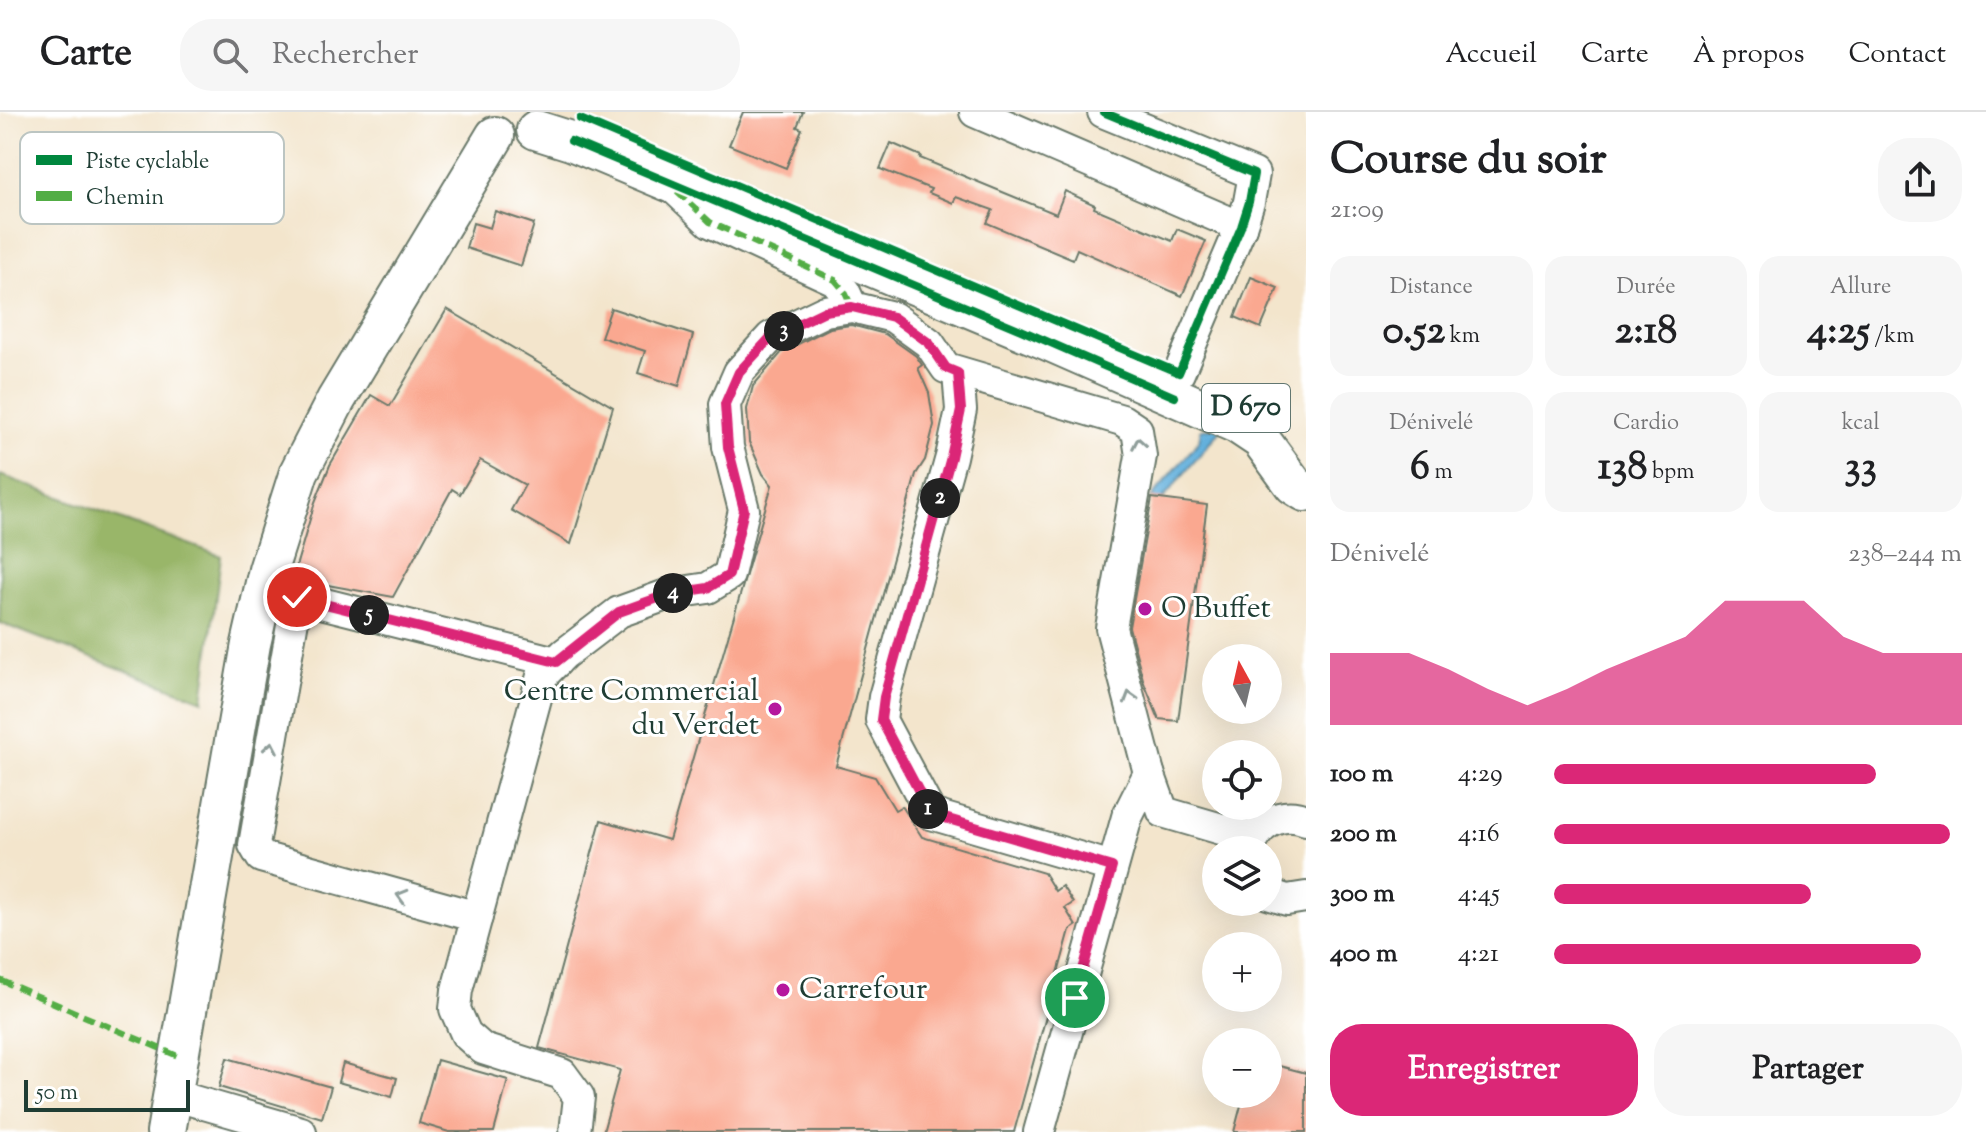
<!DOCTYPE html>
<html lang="fr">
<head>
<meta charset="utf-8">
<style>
	body { margin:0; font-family:"Sorts Mill Goudy",serif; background:#f6f6f6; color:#202124; height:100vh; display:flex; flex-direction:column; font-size:30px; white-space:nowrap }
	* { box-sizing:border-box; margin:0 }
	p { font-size:26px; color:#757577 }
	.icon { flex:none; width:44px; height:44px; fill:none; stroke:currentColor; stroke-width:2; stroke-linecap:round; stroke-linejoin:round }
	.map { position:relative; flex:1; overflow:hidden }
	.sheet { display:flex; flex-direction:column; background:#fff; width:680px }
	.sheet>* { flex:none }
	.needle { width:52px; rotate:352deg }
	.controls { position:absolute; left:1202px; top:532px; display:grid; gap:16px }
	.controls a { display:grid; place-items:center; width:80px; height:80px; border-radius:50%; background:#fff; box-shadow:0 8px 32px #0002; font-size:40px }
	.scale { position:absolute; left:24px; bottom:20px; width:166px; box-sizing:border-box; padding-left:8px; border:4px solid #1f3d34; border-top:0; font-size:22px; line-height:28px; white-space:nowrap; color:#1f3d34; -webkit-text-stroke:6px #fff; paint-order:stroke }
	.pin { position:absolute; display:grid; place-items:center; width:68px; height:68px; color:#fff; margin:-34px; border:4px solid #fff; border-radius:50%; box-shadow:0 2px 8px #0007 }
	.km { position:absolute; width:40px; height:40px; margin:-20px; border-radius:50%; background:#222; color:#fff; font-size:22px; line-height:40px; text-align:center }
	.round { display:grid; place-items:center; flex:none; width:84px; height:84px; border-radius:32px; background:#f6f6f6 }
	.headline { display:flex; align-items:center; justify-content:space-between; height:136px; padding:0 24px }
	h1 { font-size:44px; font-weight:700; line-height:60px }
	.metrics { display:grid; grid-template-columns:repeat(3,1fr); gap:12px; height:136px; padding:8px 24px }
	.metrics div { display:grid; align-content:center; border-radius:20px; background:#f6f6f6; text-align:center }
	.metrics b { font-size:40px; font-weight:700 }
	.metrics small { font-size:22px; font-weight:400 }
	.metrics p { font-size:22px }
	.chart { height:224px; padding:16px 24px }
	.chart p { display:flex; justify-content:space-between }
	.chart svg { width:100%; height:144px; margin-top:8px; fill:#db2777; opacity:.7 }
	.action { display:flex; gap:16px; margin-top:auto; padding:16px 24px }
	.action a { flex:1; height:92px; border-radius:32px; background:#db2777; color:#fff; font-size:32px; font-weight:700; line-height:92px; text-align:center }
	.action a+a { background:#f6f6f6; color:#202124 }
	ul { padding:0 24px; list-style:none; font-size:26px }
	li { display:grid; grid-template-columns:128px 96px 1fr; align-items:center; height:60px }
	li i { height:20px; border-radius:10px; background:#db2777 }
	header { display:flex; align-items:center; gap:48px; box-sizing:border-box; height:112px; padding:0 40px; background:#fff; border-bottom:2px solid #e0e0e0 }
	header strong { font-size:38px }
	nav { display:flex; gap:44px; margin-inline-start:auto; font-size:28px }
	.search { width:560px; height:72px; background:#f6f6f6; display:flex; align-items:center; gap:20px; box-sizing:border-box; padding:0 28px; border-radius:32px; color:#757577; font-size:30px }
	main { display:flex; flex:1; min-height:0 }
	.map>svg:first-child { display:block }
	.forest { fill:#99b669; stroke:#5c7a4e; stroke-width:2 }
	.water { fill:#63b0dd; stroke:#417688; stroke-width:2 }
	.building { fill:#faa890 }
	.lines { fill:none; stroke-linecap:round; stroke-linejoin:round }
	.minor-casing { stroke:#697869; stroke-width:34 }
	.major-casing { stroke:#697869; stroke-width:42 }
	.minor { stroke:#fff; stroke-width:30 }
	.major { stroke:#fff; stroke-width:38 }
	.quiet { stroke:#52ad45; stroke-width:6; stroke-dasharray:12 6; stroke-linecap:butt }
	.cycleway-casing { stroke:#fff; stroke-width:13 }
	.cycleway { stroke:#00873e; stroke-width:8 }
	.oneway { stroke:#8f9e9a }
	.route-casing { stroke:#fff; stroke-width:16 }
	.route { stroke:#db2777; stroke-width:10 }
	.poi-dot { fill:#b5179e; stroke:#fff; stroke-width:3 }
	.labels { text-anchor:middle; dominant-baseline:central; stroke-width:6; stroke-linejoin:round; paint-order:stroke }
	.shield { fill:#fff; stroke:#627771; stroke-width:2 }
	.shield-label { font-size:28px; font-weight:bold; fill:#1f3d34 }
	.poi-label { font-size:30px; fill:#1f3d34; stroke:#fff; text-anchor:start }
	.key { fill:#fff; stroke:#bcc5c2; stroke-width:2 }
	.key-label { font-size:22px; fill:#1f3d34 }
</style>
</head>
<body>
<header>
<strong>Carte</strong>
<div class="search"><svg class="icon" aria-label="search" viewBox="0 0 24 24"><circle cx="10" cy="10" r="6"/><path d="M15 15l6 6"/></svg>Rechercher</div>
<nav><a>Accueil</a><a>Carte</a><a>À propos</a><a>Contact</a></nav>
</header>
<main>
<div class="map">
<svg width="1306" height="1020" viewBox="0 0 1306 1020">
	<rect width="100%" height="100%" fill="#fff"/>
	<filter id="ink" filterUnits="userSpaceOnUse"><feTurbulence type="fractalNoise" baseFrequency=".0125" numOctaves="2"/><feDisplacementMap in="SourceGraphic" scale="16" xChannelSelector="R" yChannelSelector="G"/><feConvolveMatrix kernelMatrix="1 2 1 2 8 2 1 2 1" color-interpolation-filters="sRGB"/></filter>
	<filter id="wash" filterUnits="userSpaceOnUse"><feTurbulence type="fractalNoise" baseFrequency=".006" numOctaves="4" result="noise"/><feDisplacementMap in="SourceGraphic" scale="32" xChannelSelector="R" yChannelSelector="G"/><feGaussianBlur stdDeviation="1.8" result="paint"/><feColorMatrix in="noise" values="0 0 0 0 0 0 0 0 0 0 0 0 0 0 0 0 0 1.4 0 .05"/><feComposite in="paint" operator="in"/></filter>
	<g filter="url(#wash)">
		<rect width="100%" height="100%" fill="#f3e5cc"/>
		<polygon class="forest" points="0,363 221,444 203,588 0,511"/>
		<polygon class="water" points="1223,315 1162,388 1151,386 1199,329 1201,317"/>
		<g id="blocks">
			<g class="building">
				<polygon points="743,0 803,0 797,15 802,17 786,56 729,33"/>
				<polygon points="891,31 921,44 920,46 1056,102 1065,79 1095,93 1094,96 1172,129 1177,117 1206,129 1182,184 1077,137 1073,147 987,111 993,98 956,85 953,91 929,81 931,77 880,57"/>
				<polygon points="495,99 534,112 521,154 466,136 473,111 490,116"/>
				<polygon points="1251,165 1278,176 1261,216 1235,205"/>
				<polygon points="611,196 693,223 679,274 638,261 645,239 601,225"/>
				<polygon points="447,197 613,295 571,432 511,398 525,373 480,348 460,382 452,377 393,485 306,469 295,458 315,390 330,353 371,283 390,294"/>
				<polygon points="851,213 885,222 916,244 922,253 918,256 929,281 934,313 925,348 916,362 836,654 875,665 895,698 902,694 922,725 1044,761 1055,779 1062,774 1073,791 1065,796 1076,814 1070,818 1014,1020 603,1020 620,958 539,936 601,708 669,728 772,373 763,362 749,330 747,297 753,274 782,240 830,216"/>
				<polygon points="1152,386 1207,393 1178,609 1159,607 1144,571 1129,515"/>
				<polygon points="227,946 331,975 322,1006 219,975"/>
				<polygon points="437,948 508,968 494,1020 449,1020 419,1011"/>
				<polygon points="343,951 397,966 392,985 338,970"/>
				<polygon points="1268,951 1306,961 1306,1020 1234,1020 1244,982 1268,982"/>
			</g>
		</g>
	</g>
	<g filter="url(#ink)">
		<use href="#blocks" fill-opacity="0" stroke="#697869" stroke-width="2"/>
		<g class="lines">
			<g class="minor-casing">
				<g id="minor">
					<polyline points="975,0 1241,115"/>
					<polyline points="1103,0 1254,62 1249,90 1241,115 1179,261"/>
					<polyline points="675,77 710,110 835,168 845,180 852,195"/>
					<polyline points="958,261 961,298 951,345 884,585 881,608 931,702 1112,755"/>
					<polyline points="284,472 297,485 556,550"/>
					<polyline points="297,485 254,733 261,745 477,805"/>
					<path d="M1249,738C1256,712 1281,698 1306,708"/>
					<polyline points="1268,782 1287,788 1306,785"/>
					<polyline points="173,983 301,1020"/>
					<polyline points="575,1020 579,985 562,962 483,937 466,922 455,897 457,878 542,564 564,542 619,500 669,482 708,476 729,463 744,398 728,335 725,292 739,260 771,225 825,199 852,195 893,205 929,231 946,256 1122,308 1137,318 1141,344 1111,516 1149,661 1163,700 1252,726"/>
					<polyline points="1039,1020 1127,705 1149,661"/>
				</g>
			</g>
			<g class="major-casing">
				<g id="major">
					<polyline points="536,18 571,29 1048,229 1237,312 1261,328 1294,373 1305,380"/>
					<polyline points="166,1020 251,532 268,458 299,360 336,288 495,24"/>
				</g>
			</g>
			<use href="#minor" class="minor"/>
			<use href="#major" class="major"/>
			<g class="quiet">
				<polyline points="677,79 710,110 835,168 845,180 852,195"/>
				<polyline points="0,868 180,945"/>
			</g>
			<g class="cycleway-casing">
				<g id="cycleway">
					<polyline points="580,7 1179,261 1241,115 1249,90 1254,62 1103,0"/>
					<polyline points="571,29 1021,218 1175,285"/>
				</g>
			</g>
			<use href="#cycleway" class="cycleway"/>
		</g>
		<defs><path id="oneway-chevron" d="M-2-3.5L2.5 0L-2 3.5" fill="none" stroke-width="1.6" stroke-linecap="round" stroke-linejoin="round" transform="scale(2)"/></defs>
		<g class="oneway">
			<use href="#oneway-chevron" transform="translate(1139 331) rotate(-100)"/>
			<use href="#oneway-chevron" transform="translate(1130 585) rotate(-107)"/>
			<use href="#oneway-chevron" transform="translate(271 635) rotate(-80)"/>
			<use href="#oneway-chevron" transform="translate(402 784) rotate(-164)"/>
		</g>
	</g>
	<g class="lines" filter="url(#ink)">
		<g class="route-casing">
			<polyline id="route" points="297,485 556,550 619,500 669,482 708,476 729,463 744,398 728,335 725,292 739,260 771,225 825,199 852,195 893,205 929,231 946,256 958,261 961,298 951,345 884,585 881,608 931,702 1112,755 1075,886"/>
		</g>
		<use href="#route" class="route"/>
	</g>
	<g class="poi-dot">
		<circle cx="1145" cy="497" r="8"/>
		<circle cx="775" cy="597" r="8"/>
		<circle cx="783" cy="878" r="8"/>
	</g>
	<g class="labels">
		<rect class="shield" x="1202" y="272" width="88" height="48" rx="6"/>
		<g class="shield-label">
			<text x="1246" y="296">D 670</text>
		</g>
		<g class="poi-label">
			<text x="1161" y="497">O Buffet</text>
			<text x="759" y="580" text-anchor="end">Centre Commercial<tspan x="759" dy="34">du Verdet</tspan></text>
			<text x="799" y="878">Carrefour</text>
		</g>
	</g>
	<rect x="20" y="20" width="264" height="92" rx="12" class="key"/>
	<rect x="36" y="43" width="36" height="10" fill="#00873e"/>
	<rect x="36" y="79" width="36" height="10" fill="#52ad45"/>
	<g class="key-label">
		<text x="86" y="56">Piste cyclable</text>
		<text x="86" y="92">Chemin</text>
	</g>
</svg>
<div class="controls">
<a><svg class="needle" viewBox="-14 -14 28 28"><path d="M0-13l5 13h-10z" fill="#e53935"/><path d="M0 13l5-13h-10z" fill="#757577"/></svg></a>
<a><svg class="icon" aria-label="locate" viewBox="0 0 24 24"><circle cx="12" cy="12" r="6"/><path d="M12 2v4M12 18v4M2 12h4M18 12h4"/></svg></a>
<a><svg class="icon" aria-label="layers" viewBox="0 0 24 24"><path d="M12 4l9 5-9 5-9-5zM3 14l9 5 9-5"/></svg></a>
<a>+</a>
<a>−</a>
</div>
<div class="scale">50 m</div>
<div class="pin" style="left:1075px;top:886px;background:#1e9e55"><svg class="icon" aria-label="arrive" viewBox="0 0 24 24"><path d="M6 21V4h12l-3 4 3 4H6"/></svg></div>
<div class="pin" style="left:297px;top:485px;background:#d93025"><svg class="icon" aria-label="check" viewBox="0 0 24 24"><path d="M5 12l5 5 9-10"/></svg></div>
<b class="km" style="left:928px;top:697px">1</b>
<b class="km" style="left:940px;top:386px">2</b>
<b class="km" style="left:784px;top:219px">3</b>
<b class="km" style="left:673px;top:481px">4</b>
<b class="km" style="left:369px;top:503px">5</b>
</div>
<section class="sheet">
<div class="headline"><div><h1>Course du soir</h1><p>21:09</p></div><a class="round"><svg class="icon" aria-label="share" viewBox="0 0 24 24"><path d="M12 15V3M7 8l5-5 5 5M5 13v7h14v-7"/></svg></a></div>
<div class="metrics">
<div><p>Distance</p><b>0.52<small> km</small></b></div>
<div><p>Durée</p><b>2:18</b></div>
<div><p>Allure</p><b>4:25<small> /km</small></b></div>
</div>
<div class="metrics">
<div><p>Dénivelé</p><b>6<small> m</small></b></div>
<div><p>Cardio</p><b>138<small> bpm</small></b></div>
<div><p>kcal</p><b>33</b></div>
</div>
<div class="chart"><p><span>Dénivelé</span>238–244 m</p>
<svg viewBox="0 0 160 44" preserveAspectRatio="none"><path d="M0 44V22L10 22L20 22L30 27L40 33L50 38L60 33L70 27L80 22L90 17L100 6L110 6L120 6L130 17L140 22L150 22L160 22V44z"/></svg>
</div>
<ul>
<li><b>100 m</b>4:29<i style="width:79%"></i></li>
<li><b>200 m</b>4:16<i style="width:97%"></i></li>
<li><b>300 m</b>4:45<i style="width:63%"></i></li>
<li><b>400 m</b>4:21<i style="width:90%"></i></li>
</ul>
<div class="action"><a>Enregistrer</a><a>Partager</a></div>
</section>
</main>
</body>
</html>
